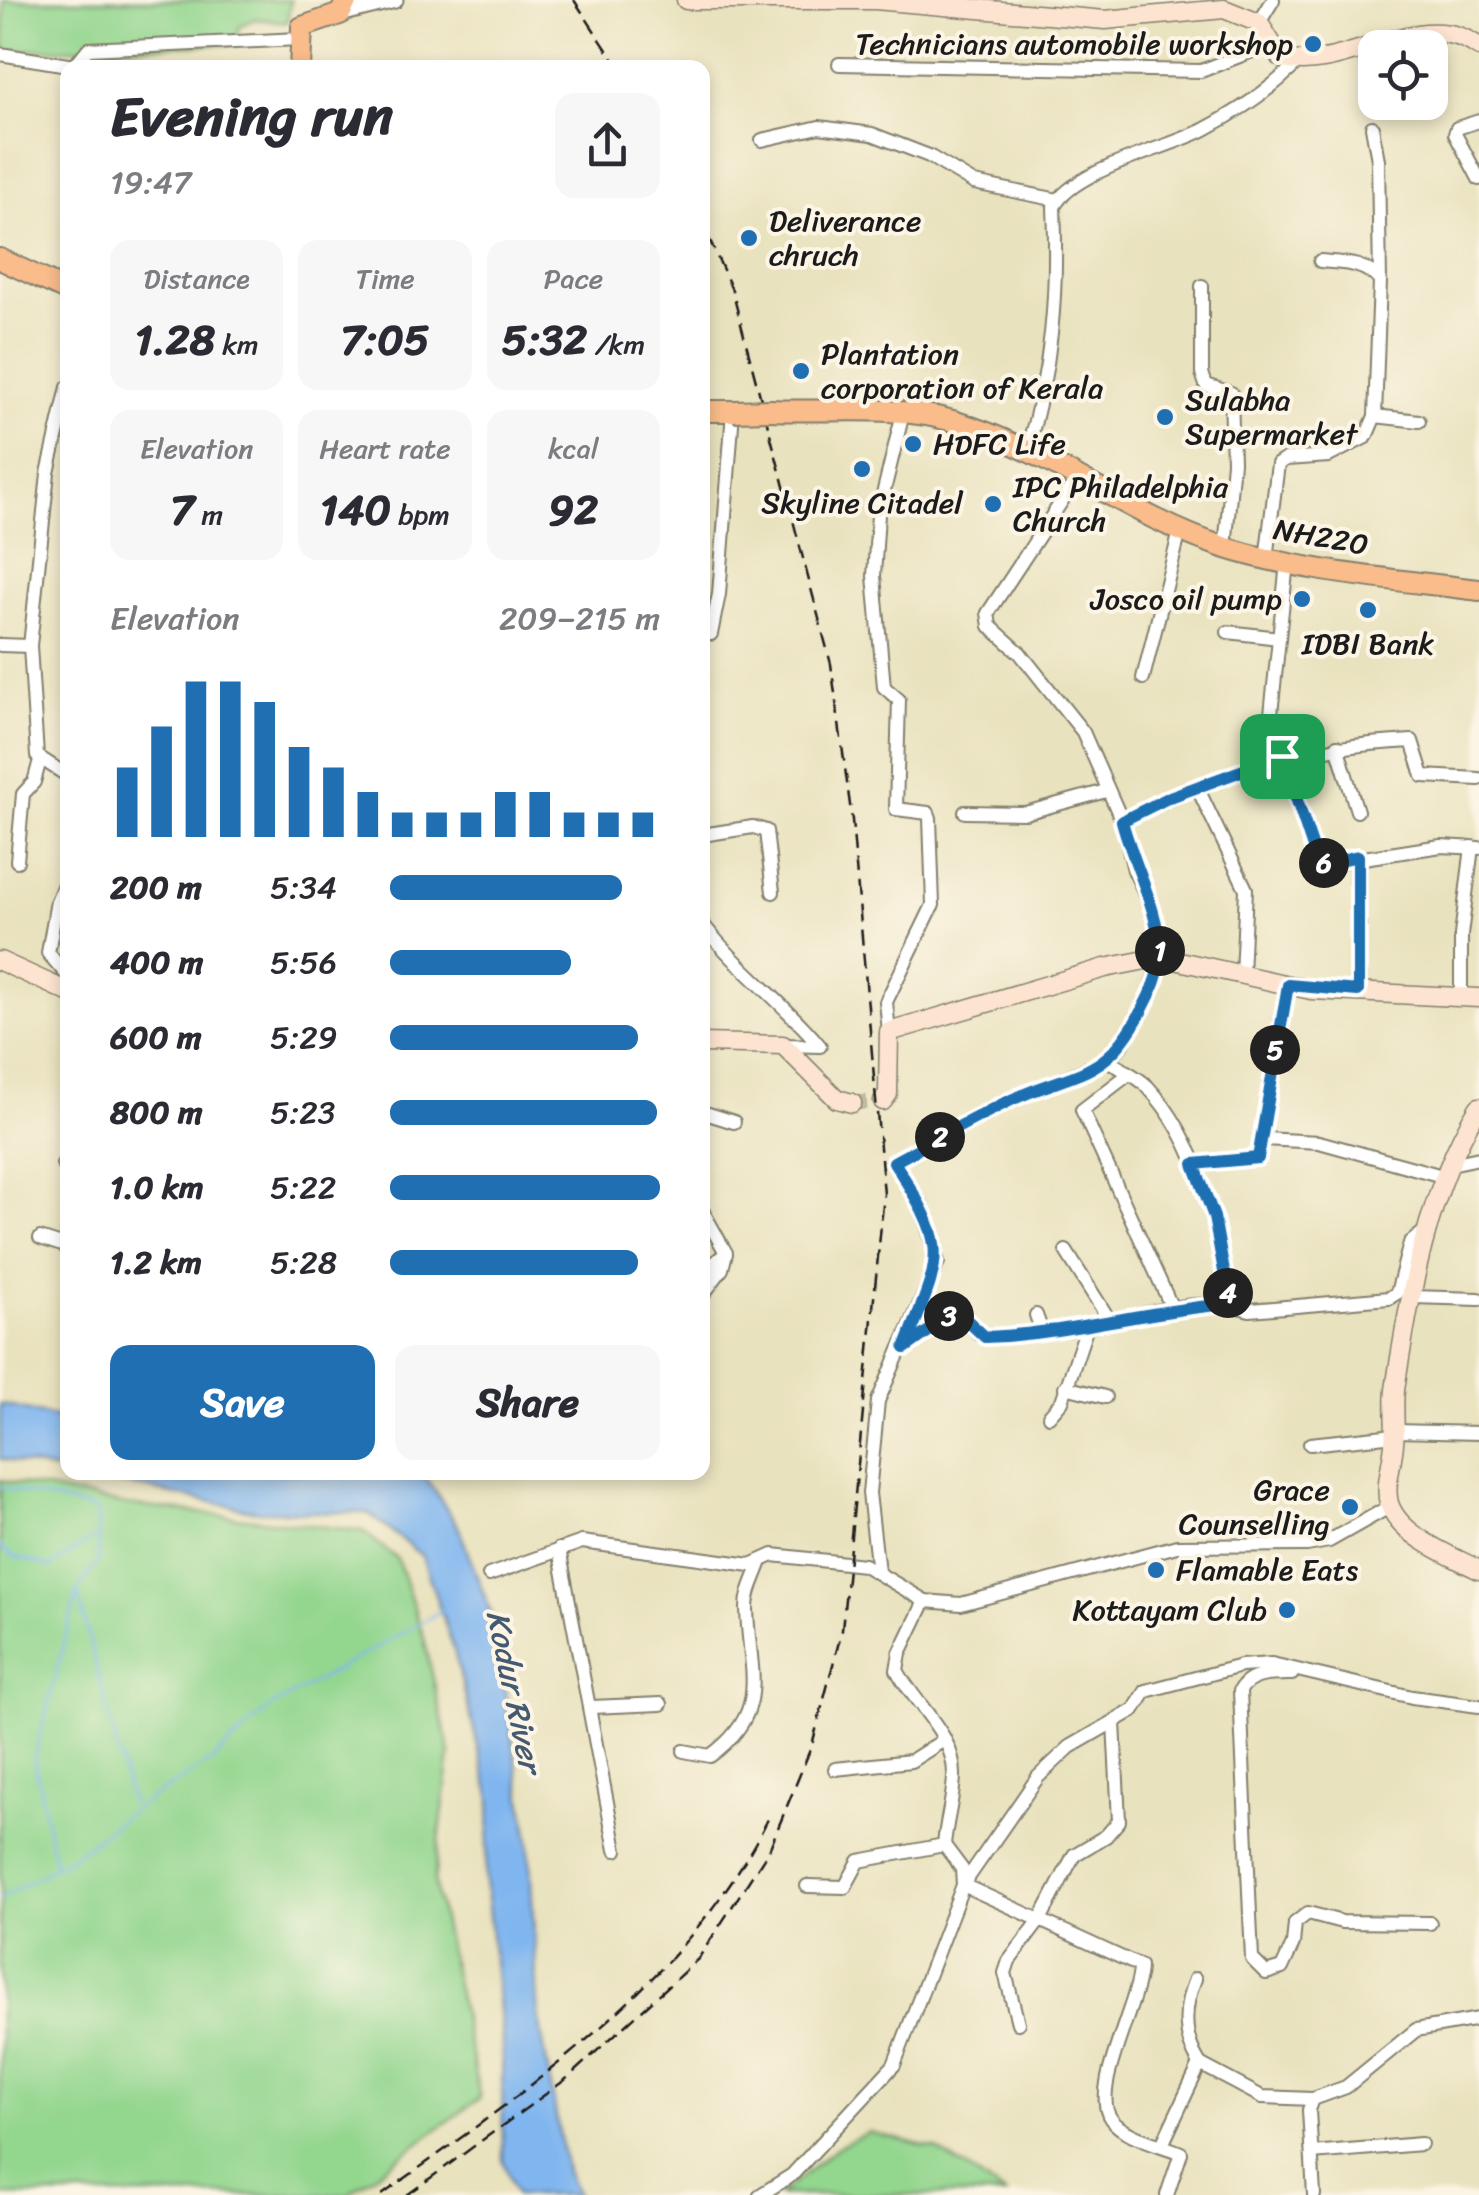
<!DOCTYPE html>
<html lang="en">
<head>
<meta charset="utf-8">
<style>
	body { margin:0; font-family:Sriracha,sans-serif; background:#f7f7f7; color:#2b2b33; height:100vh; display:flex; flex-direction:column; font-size:38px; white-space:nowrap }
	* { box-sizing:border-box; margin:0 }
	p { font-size:32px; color:#7c7c81 }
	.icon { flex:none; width:55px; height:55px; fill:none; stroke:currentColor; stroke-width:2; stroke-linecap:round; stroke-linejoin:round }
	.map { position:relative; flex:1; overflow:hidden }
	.panel { position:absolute; left:60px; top:60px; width:650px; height:1420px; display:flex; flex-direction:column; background:#fff; border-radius:20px; box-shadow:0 5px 15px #0003 }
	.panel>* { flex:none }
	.buttons { position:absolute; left:1358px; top:30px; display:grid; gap:20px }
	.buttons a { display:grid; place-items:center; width:90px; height:90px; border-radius:20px; background:#fff; box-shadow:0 5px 15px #0003; font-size:50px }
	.pin { position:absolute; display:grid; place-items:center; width:85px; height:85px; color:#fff; margin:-42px; border-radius:20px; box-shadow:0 5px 15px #0006 }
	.km { position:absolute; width:50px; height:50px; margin:-25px; border-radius:50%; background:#222; color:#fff; font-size:28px; line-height:50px; text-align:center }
	.round { display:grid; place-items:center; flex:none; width:105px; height:105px; border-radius:20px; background:#f7f7f7 }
	.head { display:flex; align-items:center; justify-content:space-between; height:170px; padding:0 50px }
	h1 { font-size:55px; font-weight:700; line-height:75px }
	.metrics { display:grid; grid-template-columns:repeat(3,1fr); gap:15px; height:170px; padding:10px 50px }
	.metrics div { display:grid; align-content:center; border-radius:20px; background:#f7f7f7; text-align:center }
	.metrics b { font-size:42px; font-weight:700 }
	.metrics small { font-size:28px; font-weight:400 }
	.metrics p { font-size:28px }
	.chart { height:280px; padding:20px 50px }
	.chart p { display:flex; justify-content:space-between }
	.chart svg { width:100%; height:180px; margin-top:10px; stroke:#1f6fb2; stroke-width:6 }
	.cta { display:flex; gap:20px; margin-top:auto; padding:20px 50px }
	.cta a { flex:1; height:115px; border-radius:20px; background:#1f6fb2; color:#fff; font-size:40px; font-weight:700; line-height:115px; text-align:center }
	.cta a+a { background:#f7f7f7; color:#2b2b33 }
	ul { padding:0 50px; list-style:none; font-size:32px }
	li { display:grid; grid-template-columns:160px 120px 1fr; align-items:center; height:75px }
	li i { height:25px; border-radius:12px; background:#1f6fb2 }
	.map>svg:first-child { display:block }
	.green { fill:#93d68e; stroke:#587955; stroke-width:2.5 }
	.water { fill:#80b6ef; stroke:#4e6986; stroke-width:2.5 }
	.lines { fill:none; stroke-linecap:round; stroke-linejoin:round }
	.stream { stroke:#80b6ef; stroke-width:2.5 }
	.tertiary-tunnel { stroke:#c0ba9e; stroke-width:15; stroke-dasharray:15 8; stroke-linecap:butt }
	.minor-casing { stroke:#827f6d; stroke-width:16 }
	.tertiary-casing { stroke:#827f6d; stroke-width:19 }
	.secondary-casing { stroke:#827f6d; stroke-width:21 }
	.trunk-casing { stroke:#827f6d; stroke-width:24 }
	.minor { stroke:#fff; stroke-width:12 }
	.tertiary { stroke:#fff; stroke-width:15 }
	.secondary { stroke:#fde4d0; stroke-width:18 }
	.trunk { stroke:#f9bc8a; stroke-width:20 }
	.rail { stroke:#1c1c1c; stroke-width:2.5; stroke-dasharray:15 8; stroke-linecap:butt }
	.trunk-bridge-casing { stroke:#827f6d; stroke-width:24; stroke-linecap:butt }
	.trunk-bridge { stroke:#f9bc8a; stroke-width:20 }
	.route-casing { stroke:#fff; stroke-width:20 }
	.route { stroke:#1f6fb2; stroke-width:12 }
	.poi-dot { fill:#1f6fb2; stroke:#fcf5e5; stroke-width:4 }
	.labels { text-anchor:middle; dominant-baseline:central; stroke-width:8; stroke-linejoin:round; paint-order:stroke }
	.poi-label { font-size:30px; fill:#1c1c1c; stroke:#fcf5e5; text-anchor:start }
	.street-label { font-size:30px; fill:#1c1c1c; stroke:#fcf5e5 }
	.water-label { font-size:32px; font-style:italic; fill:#445a70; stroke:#fcf5e5 }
</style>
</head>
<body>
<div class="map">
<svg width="1479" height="2195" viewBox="0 0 1479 2195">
	<rect width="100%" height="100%" fill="#fcf5e5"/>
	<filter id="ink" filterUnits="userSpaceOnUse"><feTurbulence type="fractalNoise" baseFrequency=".01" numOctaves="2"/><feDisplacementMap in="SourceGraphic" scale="20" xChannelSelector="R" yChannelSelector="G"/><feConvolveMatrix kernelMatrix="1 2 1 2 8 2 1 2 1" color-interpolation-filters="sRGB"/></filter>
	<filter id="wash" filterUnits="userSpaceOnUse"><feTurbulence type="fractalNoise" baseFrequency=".0048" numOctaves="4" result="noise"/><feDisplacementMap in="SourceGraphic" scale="40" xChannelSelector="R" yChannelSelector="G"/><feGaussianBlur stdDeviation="2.25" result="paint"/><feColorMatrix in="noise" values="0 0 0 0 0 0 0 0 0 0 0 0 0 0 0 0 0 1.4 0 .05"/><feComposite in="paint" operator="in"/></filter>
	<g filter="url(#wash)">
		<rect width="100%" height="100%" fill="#e9e2be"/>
		<g class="green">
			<polygon points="3,0 291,0 287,22 254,19 240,26 235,44 5,51"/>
			<polygon points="0,1480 128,1505 363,1531 398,1560 424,1638 450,1754 434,1881 480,2098 347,2195 0,2195"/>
			<polygon points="869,2132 936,2149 1006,2195 779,2195 836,2148"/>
		</g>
		<polygon class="water" points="0,1404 67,1420 68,1472 418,1472 426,1478 458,1526 494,1621 529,1841 538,2014 566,2171 577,2195 516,2195 503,2161 502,2036 485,1880 491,1799 454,1650 422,1556 368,1513 256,1511 0,1459"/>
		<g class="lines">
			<g class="stream">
				<polyline points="0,1487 97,1510 99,1560 77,1591 131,1804"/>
				<polyline points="0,1546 10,1555 50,1567 97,1535"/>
				<polyline points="55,1865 34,1759 77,1592"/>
				<polyline points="0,1899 78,1853 138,1806 213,1760 269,1708 441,1611"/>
			</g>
		</g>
	</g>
	<g filter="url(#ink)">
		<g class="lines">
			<polyline class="tertiary-tunnel" points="852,1103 883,1101"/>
			<g class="minor-casing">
				<g id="minor">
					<polyline points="1259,23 1273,0"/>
					<polyline points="0,54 74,66 88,49 299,39"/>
					<polyline points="839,64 1201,71 1273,43"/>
					<polyline points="1479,121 1457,128 1455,134 1479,179"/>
					<polyline points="1372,127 1378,160 1380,281"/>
					<polyline points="762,140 819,127 872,134 929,156 974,183 1058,200"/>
					<polyline points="1202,286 1202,373 1206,385 1231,393 1233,462 1225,548"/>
					<polyline points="68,387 48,473 30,646 37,756 68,776"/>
					<polyline points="1375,416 1419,421"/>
					<path d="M1026,452C1052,371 1058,292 1054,207C1073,169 1168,149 1205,129C1239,111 1273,88 1300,60"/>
					<path d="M1266,559L1278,464L1286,459L1329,456L1366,437L1375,416L1380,281C1365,262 1343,263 1320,261"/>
					<polyline points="1287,563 1271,714 1315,854 1325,864 1441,846 1479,848"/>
					<polyline points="1228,632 1279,638"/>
					<polyline points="711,634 719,594 733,411"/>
					<polyline points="0,645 30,646"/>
					<polyline points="1143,678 1180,531"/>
					<polyline points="1337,746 1357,811"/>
					<polyline points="1197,787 1246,889 1242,975"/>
					<polyline points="965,812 1025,813 1106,791"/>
					<path d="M1122,821C1221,772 1302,746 1412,741L1423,776L1479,779"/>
					<polyline points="702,835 753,827 766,831 773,892"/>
					<polyline points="17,861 23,794 34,782 40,760"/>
					<polyline points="68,875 57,901 48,953 68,976"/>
					<path d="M702,923C737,969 783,1001 820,1046L783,1045"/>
					<polyline points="1358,991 1359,856"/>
					<polyline points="1461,996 1461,935 1472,847"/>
					<polyline points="889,1032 886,1002 933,905 930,818 928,813 896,809 899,700 884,687 874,576 878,515 903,413"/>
					<path d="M1108,1060C1120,1069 1137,1076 1147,1086C1201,1143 1218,1230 1230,1304"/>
					<polyline points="1129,1074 1082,1110 1172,1308"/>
					<polyline points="702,1112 734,1122"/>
					<polyline points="1263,1139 1319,1142 1446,1177"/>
					<polyline points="63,1164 68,1166"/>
					<polyline points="1194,1164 1258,1158 1287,985"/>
					<polyline points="1451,1164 1479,1158"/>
					<polyline points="702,1210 726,1253 722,1269 702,1296"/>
					<polyline points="40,1238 68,1247"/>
					<polyline points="1066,1251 1110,1321"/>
					<polyline points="702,1273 726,1253"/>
					<polyline points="1412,1297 1479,1299"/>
					<polyline points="1036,1315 1042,1332"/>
					<path d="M905,1347L957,1311L980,1335L991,1337C1023,1334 1055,1333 1086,1327C1139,1317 1197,1294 1250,1310L1389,1298L1397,1293L1410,1243L1429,1228"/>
					<polyline points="1065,1387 1105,1397"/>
					<polyline points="1049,1416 1062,1401 1087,1327"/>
					<polyline points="1395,1431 1479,1433"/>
					<polyline points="1310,1444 1395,1435"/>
					<polyline points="559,1549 616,1850"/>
					<polyline points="878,1572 869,1493 878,1401 938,1262 921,1204 894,1162 1011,1100 1108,1060 1123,1044 1146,1002 1161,957 1153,910 1134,870 1122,821 1083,732 1020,653 990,626 988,613 1077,478"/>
					<polyline points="489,1575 582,1542 751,1565 773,1555 864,1565 925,1601 961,1604 1177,1546 1307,1545 1329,1541 1389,1507"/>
					<path d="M1292,1674C1274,1674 1249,1673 1240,1691L1252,1959L1266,1973L1282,1968L1293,1944L1295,1923L1308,1913L1342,1922L1430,1923"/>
					<polyline points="591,1707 661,1704"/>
					<path d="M684,1751L710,1756C773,1710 748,1670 747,1608C747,1592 755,1578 760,1564"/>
					<polyline points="835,1769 911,1761 944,1740"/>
					<polyline points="807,1886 845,1887 859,1861 944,1845"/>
					<path d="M1195,1979C1183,2008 1183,2038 1200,2064"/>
					<polyline points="1018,2023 1005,1973 1009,1961 1040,1920 1074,1855 1106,1836 1119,1821 1114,1722"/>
					<polyline points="1162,2145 1200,2064 1262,2097 1313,2099"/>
					<polyline points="1312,2153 1421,2144"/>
					<path d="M760,2195L792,2175L894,2065L963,1885L962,1869L944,1845C946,1821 954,1797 954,1774C954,1733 914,1704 897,1670L900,1653L925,1601"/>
					<path d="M1167,2195L1181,2153C1160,2144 1124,2137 1111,2119C1089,2090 1140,2002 1140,1966L963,1885L1038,1777L1070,1747L1134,1710L1146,1691L1241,1666L1272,1664L1412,1697L1479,1706"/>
					<polyline points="1314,2195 1309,2110 1313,2099 1346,2087 1416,2030 1479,2019"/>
				</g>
			</g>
			<g class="tertiary-casing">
				<polyline id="tertiary" points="340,14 395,0"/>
			</g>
			<g class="secondary-casing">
				<g id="secondary">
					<path d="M686,0H875L1105,20L1224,9L1259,23L1281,58C1344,76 1421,3 1479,47"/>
					<polyline points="0,961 68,992"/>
					<polyline points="702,1043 783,1045 837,1099 852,1103"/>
					<polyline points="883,1101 888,1094 889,1032 1105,968 1161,957 1311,990 1479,998"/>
					<path d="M1479,1107C1428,1189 1409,1296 1395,1390C1393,1407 1396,1426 1394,1443C1393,1462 1384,1485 1389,1503C1399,1536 1452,1556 1479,1570"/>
				</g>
			</g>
			<g class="trunk-casing">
				<g id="trunk">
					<polyline points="300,68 302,27 340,14 347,0"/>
					<polyline points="0,259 68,291"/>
					<path d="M770,410C830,413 894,404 953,421C1048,449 1128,516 1223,547C1305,573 1394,579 1479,590"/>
					<polyline points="702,411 733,411"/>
				</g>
			</g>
			<use href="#minor" class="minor"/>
			<use href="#tertiary" class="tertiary"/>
			<use href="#secondary" class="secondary"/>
			<use href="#trunk" class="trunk"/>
			<g class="rail">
				<polyline points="574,0 619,68"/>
				<path d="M382,2195C529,2088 687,1983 770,1815"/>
				<polyline points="407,2195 565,2080 698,1959 769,1850 812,1745 842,1630 884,1194 852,820 831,664 732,290 702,223"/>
			</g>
			<g class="trunk-bridge-casing">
				<polyline id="trunk-bridge" points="733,411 770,410"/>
			</g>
			<use href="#trunk-bridge" class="trunk-bridge"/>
		</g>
	</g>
	<g class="lines" filter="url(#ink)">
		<g class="route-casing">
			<path id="route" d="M1282,756L1315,854L1324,864L1358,856V991L1288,985L1258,1158L1194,1164L1214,1217L1230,1304C1147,1310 1068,1334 985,1337L957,1311L905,1348C942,1253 951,1252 894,1162C933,1141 970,1120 1009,1101C1074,1070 1105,1082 1142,1010C1151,994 1161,970 1160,952C1159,911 1133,863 1122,821L1170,797Z"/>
		</g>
		<use href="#route" class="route"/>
	</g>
	<g class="poi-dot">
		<circle cx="1313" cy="44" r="10"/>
		<circle cx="749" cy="238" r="10"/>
		<circle cx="801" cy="371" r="10"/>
		<circle cx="1165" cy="417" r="10"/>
		<circle cx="913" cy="444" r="10"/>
		<circle cx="862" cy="469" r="10"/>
		<circle cx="993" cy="504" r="10"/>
		<circle cx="1302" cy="599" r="10"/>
		<circle cx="1368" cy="610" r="10"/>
		<circle cx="1350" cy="1507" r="10"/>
		<circle cx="1156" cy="1570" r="10"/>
		<circle cx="1287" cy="1610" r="10"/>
	</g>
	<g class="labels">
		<g class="poi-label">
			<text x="1293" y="44" text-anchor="end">Technicians automobile workshop</text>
			<text x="769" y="221">Deliverance<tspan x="769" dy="34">chruch</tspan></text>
			<text x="821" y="354">Plantation<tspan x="821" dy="34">corporation of Kerala</tspan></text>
			<text x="1185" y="400">Sulabha<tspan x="1185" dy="34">Supermarket</tspan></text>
			<text x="933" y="444">HDFC Life</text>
			<text x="1013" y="487">IPC Philadelphia<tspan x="1013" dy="34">Church</tspan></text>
			<text x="862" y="503" text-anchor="middle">Skyline Citadel</text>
			<text x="1282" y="599" text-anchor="end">Josco oil pump</text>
			<text x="1368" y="644" text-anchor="middle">IDBI Bank</text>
			<text x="1330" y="1490" text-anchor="end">Grace<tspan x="1330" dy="34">Counselling</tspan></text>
			<text x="1176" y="1570">Flamable Eats</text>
			<text x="1267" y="1610" text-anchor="end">Kottayam Club</text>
		</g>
		<g class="street-label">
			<text transform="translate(1321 537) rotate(10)">NH220</text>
		</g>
		<g class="water-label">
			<text transform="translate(514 1691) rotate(78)">Kodur River</text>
		</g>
	</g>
</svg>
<div class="buttons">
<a><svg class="icon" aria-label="locate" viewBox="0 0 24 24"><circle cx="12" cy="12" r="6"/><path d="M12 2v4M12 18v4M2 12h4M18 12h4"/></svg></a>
</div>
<div class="pin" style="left:1282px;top:756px;background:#1e9e55"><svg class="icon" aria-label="arrive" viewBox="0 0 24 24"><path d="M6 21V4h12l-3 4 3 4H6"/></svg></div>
<b class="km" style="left:1160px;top:951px">1</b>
<b class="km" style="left:940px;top:1137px">2</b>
<b class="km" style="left:949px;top:1316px">3</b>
<b class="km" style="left:1228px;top:1293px">4</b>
<b class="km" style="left:1275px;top:1050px">5</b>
<b class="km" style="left:1324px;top:863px">6</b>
<section class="panel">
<div class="head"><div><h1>Evening run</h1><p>19:47</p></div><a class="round"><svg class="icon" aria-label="share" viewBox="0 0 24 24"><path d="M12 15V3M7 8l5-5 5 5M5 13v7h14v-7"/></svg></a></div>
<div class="metrics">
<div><p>Distance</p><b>1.28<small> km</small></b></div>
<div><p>Time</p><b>7:05</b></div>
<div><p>Pace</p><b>5:32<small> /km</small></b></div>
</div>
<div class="metrics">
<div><p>Elevation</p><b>7<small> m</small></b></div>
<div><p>Heart rate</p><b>140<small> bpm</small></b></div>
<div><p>kcal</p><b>92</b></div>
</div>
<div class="chart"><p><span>Elevation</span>209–215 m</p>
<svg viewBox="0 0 160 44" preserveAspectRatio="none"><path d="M5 44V27M15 44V17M25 44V6M35 44V6M45 44V11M55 44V22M65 44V27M75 44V33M85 44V38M95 44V38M105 44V38M115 44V33M125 44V33M135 44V38M145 44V38M155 44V38"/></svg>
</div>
<ul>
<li><b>200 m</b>5:34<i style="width:86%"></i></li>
<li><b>400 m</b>5:56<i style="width:67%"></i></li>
<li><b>600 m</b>5:29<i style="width:92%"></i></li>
<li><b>800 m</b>5:23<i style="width:99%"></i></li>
<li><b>1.0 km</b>5:22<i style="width:100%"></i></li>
<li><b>1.2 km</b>5:28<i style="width:92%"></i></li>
</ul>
<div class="cta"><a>Save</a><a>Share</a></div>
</section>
</div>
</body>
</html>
